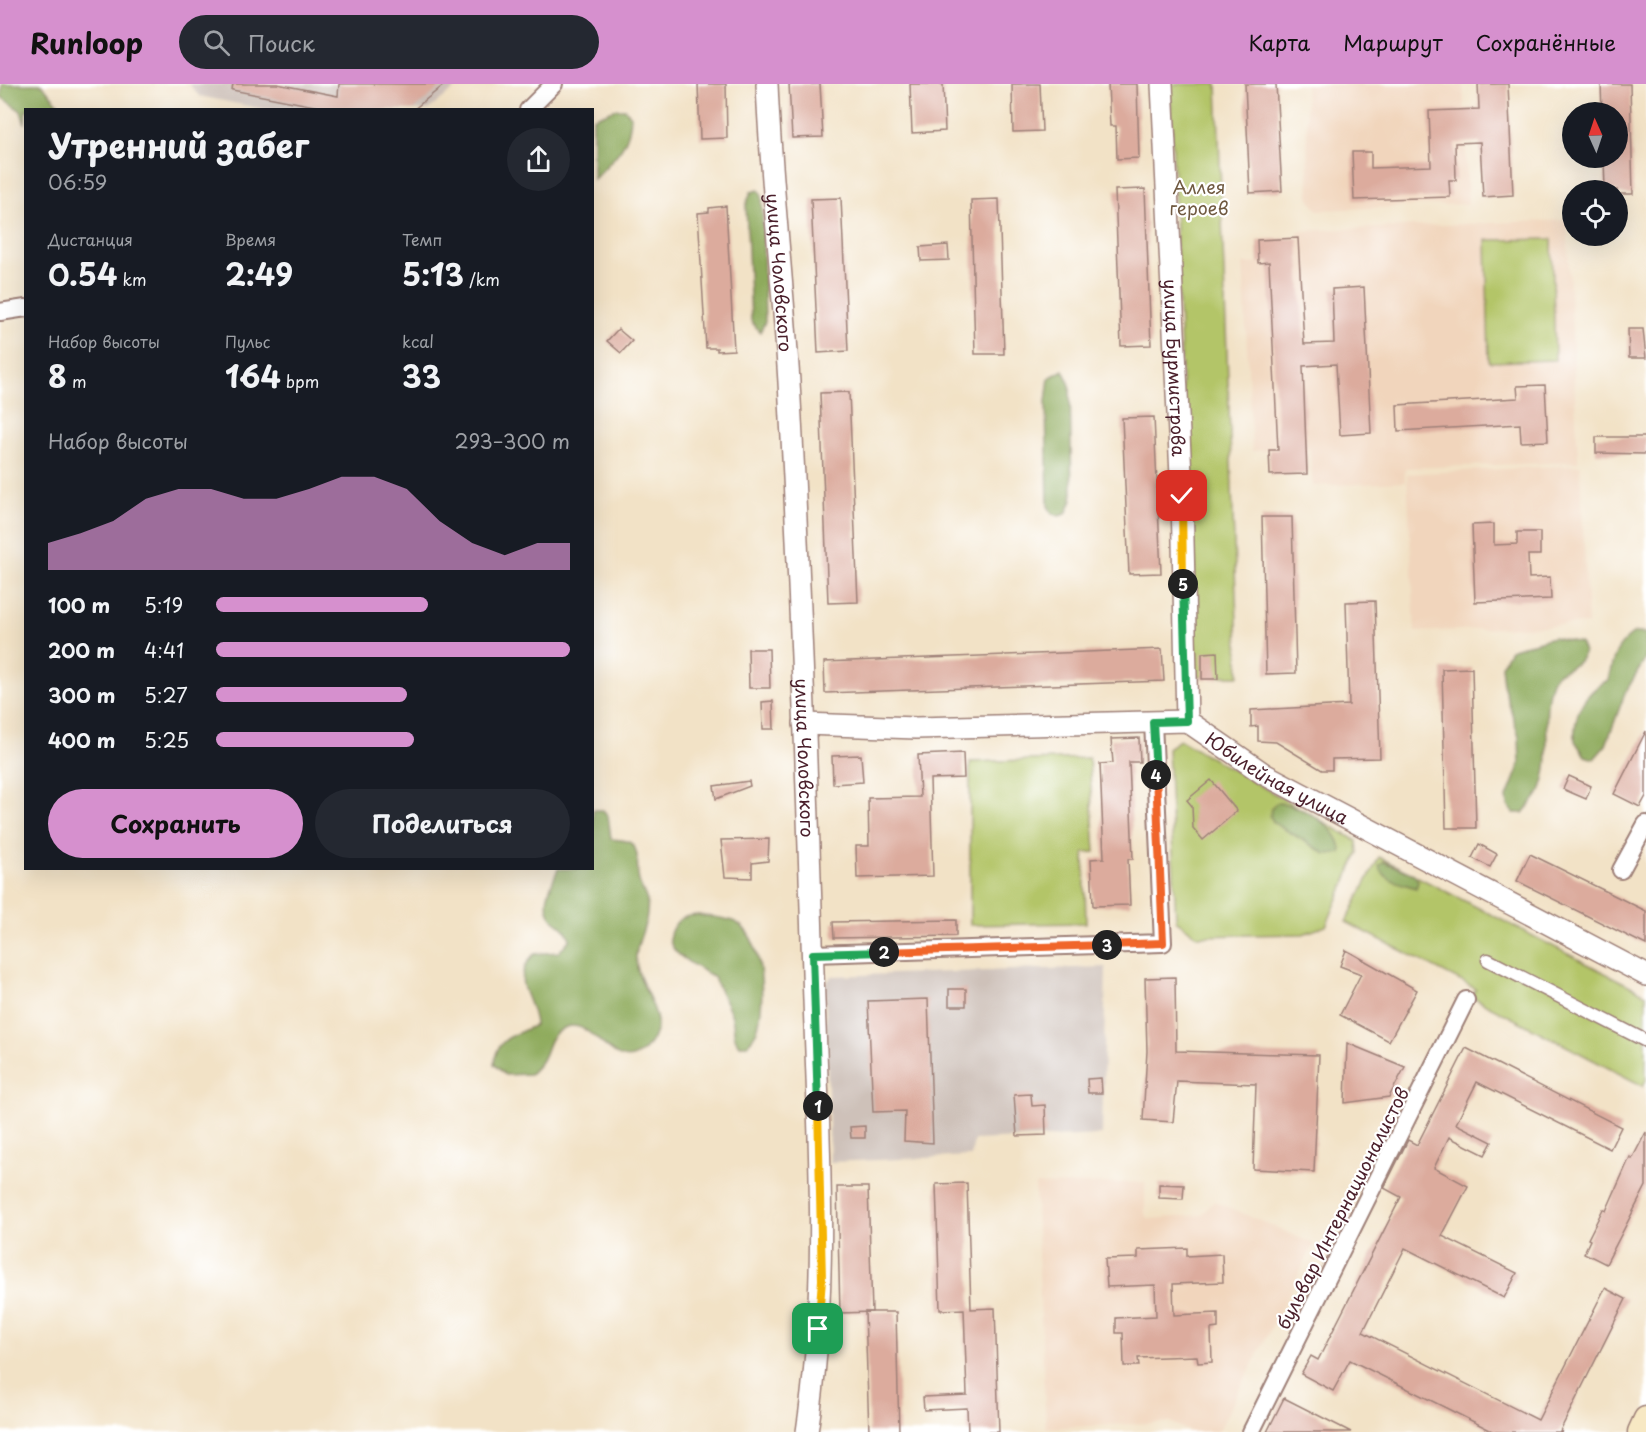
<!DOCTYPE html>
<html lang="ru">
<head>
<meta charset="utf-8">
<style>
	body { margin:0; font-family:"Playpen Sans",sans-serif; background:#242831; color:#f1f3f6; height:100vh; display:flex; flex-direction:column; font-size:22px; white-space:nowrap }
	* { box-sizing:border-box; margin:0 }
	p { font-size:20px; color:#9ea1a6 }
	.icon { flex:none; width:33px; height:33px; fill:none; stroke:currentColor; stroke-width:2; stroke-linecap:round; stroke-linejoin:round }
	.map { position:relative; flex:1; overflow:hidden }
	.drawer { position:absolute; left:24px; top:24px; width:570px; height:762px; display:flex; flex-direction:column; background:#171b24; border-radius:0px; box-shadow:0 6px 24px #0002 }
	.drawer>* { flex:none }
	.needle { width:39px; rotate:357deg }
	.buttons { position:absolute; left:1562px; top:18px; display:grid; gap:12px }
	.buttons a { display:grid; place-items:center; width:66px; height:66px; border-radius:50%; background:#171b24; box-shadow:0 6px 24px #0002; font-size:30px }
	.pin { position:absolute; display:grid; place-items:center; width:51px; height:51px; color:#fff; margin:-26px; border-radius:12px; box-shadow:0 3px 9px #0006 }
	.km { position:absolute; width:30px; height:30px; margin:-15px; border-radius:50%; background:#222; color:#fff; font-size:16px; line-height:30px; text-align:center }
	.round { display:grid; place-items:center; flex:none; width:63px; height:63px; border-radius:32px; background:#242831 }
	.headline { display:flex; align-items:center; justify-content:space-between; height:102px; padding:0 24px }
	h1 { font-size:33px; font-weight:700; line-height:45px }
	.metrics { display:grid; grid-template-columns:repeat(3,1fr); gap:9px; height:102px; padding:6px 24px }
	.metrics div { display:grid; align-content:center }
	.metrics b { font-size:30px; font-weight:700 }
	.metrics small { font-size:16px; font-weight:400 }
	.metrics p { font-size:16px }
	.chart { height:168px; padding:12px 24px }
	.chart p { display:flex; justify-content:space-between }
	.chart svg { width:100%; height:108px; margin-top:6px; fill:#d690ce; opacity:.7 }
	.action { display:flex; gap:12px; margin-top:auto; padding:12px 24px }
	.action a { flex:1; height:69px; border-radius:36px; background:#d690ce; color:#111; font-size:24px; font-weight:700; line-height:69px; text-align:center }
	.action a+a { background:#242831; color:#f1f3f6 }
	ul { padding:0 24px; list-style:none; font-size:20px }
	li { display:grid; grid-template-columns:96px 72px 1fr; align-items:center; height:45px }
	li i { height:15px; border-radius:8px; background:#d690ce }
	header { display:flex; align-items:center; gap:36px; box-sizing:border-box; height:84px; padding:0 30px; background:#d690ce; color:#111 }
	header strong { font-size:28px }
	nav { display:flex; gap:33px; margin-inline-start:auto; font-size:21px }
	.search { width:420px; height:54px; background:#242831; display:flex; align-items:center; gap:15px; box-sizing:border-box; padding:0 21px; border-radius:33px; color:#9ea1a6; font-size:22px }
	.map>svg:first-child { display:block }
	.built { fill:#f1d5bc }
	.industrial { fill:#cec1b9 }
	.green { fill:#b3c568; stroke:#7e724a; stroke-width:1.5 }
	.forest { fill:#8eaa5c; stroke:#6c6444; stroke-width:1.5 }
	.building { fill:#dcab9d }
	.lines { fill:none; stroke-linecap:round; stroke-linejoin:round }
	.pedestrian-casing { stroke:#9e8078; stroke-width:15 }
	.minor-casing { stroke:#9e8078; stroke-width:20 }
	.tertiary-casing { stroke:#9e8078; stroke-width:24 }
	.secondary-casing { stroke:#9e8078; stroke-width:27 }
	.pedestrian { stroke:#fff; stroke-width:12 }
	.minor { stroke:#fff; stroke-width:16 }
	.tertiary { stroke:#fff; stroke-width:21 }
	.secondary { stroke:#f7e8c3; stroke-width:24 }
	.split-1-casing { stroke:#fff; stroke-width:12 }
	.split-2-casing { stroke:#fff; stroke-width:12 }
	.split-3-casing { stroke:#fff; stroke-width:12 }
	.split-4-casing { stroke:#fff; stroke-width:12 }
	.split-5-casing { stroke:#fff; stroke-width:12 }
	.split-6-casing { stroke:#fff; stroke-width:12 }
	.split-1 { stroke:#f5b400; stroke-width:8 }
	.split-2 { stroke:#22a559; stroke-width:8 }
	.split-3 { stroke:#f0652b; stroke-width:8 }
	.split-4 { stroke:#f0652b; stroke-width:8 }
	.split-5 { stroke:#22a559; stroke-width:8 }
	.split-6 { stroke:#f5b400; stroke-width:8 }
	.labels { text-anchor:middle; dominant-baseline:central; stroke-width:4.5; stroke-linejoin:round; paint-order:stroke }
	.park-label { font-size:18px; fill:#6f5940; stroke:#fff }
	.street-label { font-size:18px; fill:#4a1f2b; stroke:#fff }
</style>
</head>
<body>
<header>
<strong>Runloop</strong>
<div class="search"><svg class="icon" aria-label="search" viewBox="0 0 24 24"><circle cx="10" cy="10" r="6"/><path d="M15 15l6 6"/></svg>Поиск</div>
<nav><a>Карта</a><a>Маршрут</a><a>Сохранённые</a></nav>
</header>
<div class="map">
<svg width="1646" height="1348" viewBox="0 0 1646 1348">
	<rect width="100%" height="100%" fill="#fff"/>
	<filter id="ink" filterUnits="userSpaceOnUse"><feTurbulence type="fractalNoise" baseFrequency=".0167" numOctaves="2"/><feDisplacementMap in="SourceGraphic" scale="12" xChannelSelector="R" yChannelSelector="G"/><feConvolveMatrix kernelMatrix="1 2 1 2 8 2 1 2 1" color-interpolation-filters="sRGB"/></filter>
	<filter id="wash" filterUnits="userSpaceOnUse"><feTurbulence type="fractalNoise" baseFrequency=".008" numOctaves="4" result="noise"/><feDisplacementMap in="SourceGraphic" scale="24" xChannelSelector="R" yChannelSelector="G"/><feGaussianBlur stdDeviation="1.35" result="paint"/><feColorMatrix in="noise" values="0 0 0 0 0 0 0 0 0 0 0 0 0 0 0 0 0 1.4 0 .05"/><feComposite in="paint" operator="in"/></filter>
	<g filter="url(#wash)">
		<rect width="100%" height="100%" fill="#f2e2c6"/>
		<g class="built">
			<polygon points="1305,0 1463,0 1468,120 1318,126 1309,115"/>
			<polygon points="1567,136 1578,378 1405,384 1405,398 1313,402 1309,364 1252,367 1243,180 1300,177 1298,147"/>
			<polygon points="1580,381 1588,540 1415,548 1407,390"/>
			<polygon points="1145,1098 1145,1131 1149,1135 1202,1131 1214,1117 1314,1160 1218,1348 1190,1348 1170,1338 1046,1344 1035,1101"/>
		</g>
		<g class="industrial">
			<polygon points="189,0 461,0 428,26 263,25 199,12"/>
			<polygon points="1106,883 1102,1051 974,1056 971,1072 830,1078 825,900 832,892"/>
		</g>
		<g class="green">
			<polygon points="1170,0 1217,0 1239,592 1194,592"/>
			<polygon points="1552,155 1555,276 1489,278 1486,156"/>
			<polygon points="1180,656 1357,757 1358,769 1326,842 1303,850 1197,852 1176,836 1168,664"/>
			<polygon points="1089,674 1095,768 1084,769 1086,839 970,841 970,678"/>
			<polygon points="1379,773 1646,910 1646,996 1643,1002 1472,913 1476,905 1346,838"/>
		</g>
		<g class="forest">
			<polygon points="2,0 42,0 62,25 26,26 25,40 21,27 1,13"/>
			<path d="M616,25H625L631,32C630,64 612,75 593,96V34Z"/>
			<polygon points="759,106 762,112 765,238 760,248 751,237 746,121 751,108"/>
			<polygon points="1063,286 1070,301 1072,416 1066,430 1059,432 1052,429 1048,422 1046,317 1049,294"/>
			<path d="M1634,549H1646V574L1625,609L1606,661L1594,675L1585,672L1575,657C1573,628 1584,609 1608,596C1614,572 1614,564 1634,549Z"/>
			<path d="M1553,553L1580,559L1584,568C1577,589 1558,581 1552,597C1539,632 1555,673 1540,707C1536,715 1528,722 1523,729H1514L1508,722L1507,713L1520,680L1519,653L1503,600L1501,582L1510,566Z"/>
			<path d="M1276,719C1300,719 1342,744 1341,769L1326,770L1274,739L1270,732L1271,725Z"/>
			<path d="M593,726H603L608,732L611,755C618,756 628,755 633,761C640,770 636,786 639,797C641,804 646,811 647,818C648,823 647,831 646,836C643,849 635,863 636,876C639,911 677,936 643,967C611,995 593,925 560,946C547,954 549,964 542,976C539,981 534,986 530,990L505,991L494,980C497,952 513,953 535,941C533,911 508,899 534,870L559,868L570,855C567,846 562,842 555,837C539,822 551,802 558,785L592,784Z"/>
			<path d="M1384,778L1414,790L1418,797L1416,804C1402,799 1384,797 1379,782Z"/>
			<path d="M699,831C710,833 725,833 735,838C764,852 766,919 757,946C755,951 751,956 748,961H739C732,952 735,944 732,933C728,919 718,907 714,893C698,883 660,868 672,845C679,833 685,832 699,831Z"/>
		</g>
		<g id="blocks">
			<g class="building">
				<polygon points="233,0 277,0 338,12 339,0 445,0 413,26 335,26 232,6"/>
				<polygon points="698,0 726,0 727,54 700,55"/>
				<polygon points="789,0 820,0 823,53 792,54"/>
				<polygon points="910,0 943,0 945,47 912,49"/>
				<polygon points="1012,0 1040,0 1042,47 1013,48"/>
				<polygon points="1108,0 1137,0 1139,74 1117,75 1116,42 1110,42"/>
				<polygon points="1245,0 1276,0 1282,107 1250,109"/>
				<polygon points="1478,0 1508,0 1513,111 1483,113 1480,58 1455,59 1456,96 1449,96 1450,113 1354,116 1352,68 1371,68 1371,84 1431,82 1429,27 1479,25"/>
				<polygon points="1601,0 1630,0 1633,110 1617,110 1617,106 1605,106 1604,74 1617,74 1617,28 1602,28"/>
				<polygon points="1145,105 1151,261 1121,262 1115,106"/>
				<polygon points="841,114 848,267 818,269 811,115"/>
				<polygon points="999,115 1004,270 975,270 971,116"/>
				<polygon points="726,122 734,266 717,267 717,264 706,264 698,129 709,128 709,124"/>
				<polygon points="1298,154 1304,260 1334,259 1332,205 1364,203 1371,349 1340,351 1336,280 1303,282 1307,390 1270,391 1269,366 1278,366 1269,178 1258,179 1257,156"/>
				<polygon points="948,161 949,176 921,177 920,163"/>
				<polygon points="618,245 632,257 621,269 607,257"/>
				<polygon points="1628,245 1643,245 1646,274 1629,274"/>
				<polygon points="1545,301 1548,357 1521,358 1520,340 1398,347 1397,321 1518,314 1517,302"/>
				<polygon points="849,308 858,518 828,519 820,309"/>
				<polygon points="1154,333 1161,489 1129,490 1122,334"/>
				<polygon points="1596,353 1646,353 1646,370 1596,369"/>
				<polygon points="1262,433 1292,433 1296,589 1266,590"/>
				<polygon points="1494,440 1494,461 1517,460 1517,448 1540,448 1540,471 1528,471 1529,494 1550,493 1551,515 1475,518 1472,441"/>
				<polygon points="1375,517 1380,674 1332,675 1332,686 1322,686 1276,658 1258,657 1258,642 1251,643 1251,626 1349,621 1346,518"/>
				<polygon points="748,565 769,565 770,604 749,604"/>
				<polygon points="1162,565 1164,597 825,609 824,578"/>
				<polygon points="1217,568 1218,595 1202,595 1202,569"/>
				<polygon points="1472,584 1476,744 1446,744 1442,585"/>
				<polygon points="773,617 774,645 763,645 762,618"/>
				<polygon points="1646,647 1646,712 1640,723 1614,710"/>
				<polygon points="1139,654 1140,678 1129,678 1133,775 1128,775 1130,821 1093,822 1091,775 1104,774 1100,680 1113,679 1111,655"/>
				<polygon points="963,669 964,694 930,695 933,792 857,794 856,762 869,762 868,714 920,713 918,671"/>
				<polygon points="861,671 863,698 833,700 832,672"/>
				<polygon points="1569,692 1591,702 1586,715 1563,705"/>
				<polygon points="1211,696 1237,727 1203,756 1193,744 1192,722 1187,716"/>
				<polygon points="749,697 750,702 716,715 714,702"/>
				<polygon points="769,755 768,777 752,779 752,794 725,793 721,756"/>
				<polygon points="1479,760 1497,770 1490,783 1472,774"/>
				<polygon points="1530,770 1646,827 1646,861 1517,797"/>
				<polygon points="956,836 956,852 834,854 833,838"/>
				<polygon points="1346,866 1417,906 1389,957 1340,931 1361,890 1340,882"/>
				<polygon points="1175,893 1176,967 1319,971 1314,1088 1253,1085 1256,1000 1177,997 1173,1038 1143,1036 1147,967 1145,894"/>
				<rect x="949" y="905" width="17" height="17"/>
				<polygon points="928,915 933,1059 904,1057 905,1027 873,1028 868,917"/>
				<polygon points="1347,959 1405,983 1389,1013 1345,1019"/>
				<polygon points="1466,964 1621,1043 1610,1065 1477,998 1456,1040 1492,1058 1485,1071 1449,1053 1434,1084 1468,1102 1442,1152 1517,1189 1504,1214 1405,1164 1363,1248 1538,1336 1605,1204 1626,1215 1560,1347 1562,1348 1494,1348 1350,1276 1333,1307 1301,1290 1311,1272 1318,1276 1401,1113 1384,1104 1408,1056 1417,1061"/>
				<polygon points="1101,994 1102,1009 1088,1009 1087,995"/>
				<polygon points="1031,1010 1032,1022 1045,1021 1046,1051 1017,1052 1014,1011"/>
				<polygon points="865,1042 865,1054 851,1054 850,1043"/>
				<polygon points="1646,1048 1646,1102 1606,1180 1584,1169 1590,1156 1588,1155 1603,1125 1606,1127 1630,1073 1632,1075"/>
				<polygon points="967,1099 971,1225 995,1224 999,1348 968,1348 967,1324 924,1326 923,1313 967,1311 964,1225 940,1226 936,1100"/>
				<polygon points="1159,1100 1184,1101 1183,1115 1159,1114"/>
				<polygon points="837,1103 868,1103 872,1228 840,1229"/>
				<polygon points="1187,1164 1187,1172 1222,1170 1223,1198 1173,1200 1174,1231 1218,1229 1218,1244 1211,1245 1212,1278 1198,1279 1197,1272 1165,1273 1138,1274 1139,1282 1124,1282 1123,1249 1116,1249 1116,1234 1156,1232 1155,1201 1107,1203 1105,1175 1138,1174 1138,1166"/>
				<polygon points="865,1228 896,1228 899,1348 869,1348"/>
				<polygon points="1284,1314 1351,1348 1267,1348"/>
			</g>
		</g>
	</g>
	<g filter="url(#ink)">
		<use href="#blocks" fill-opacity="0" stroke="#9e8078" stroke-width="1.5"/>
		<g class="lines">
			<g class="pedestrian-casing">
				<polyline id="pedestrian" points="1488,876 1646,957"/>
			</g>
			<g class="minor-casing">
				<g id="minor">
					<polyline points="528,26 554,0"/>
					<polyline points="0,228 26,224"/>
					<polyline points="1621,786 1646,740"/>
					<polyline points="813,870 1163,859 1153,638"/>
					<polyline points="1251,1348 1466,916"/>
				</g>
			</g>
			<g class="tertiary-casing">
				<g id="tertiary">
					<path id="s1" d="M767,0C771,99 783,198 789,298C800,494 807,691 813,888C818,1041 830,1195 807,1348"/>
					<path id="s2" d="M1162,0L1182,412L1187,637"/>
					<path id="s3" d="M804,640L916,644L1187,637L1264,690L1646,891"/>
				</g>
			</g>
			<g class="secondary-casing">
				<polyline id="secondary" points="1640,1348 1646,1335"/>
			</g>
			<use href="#pedestrian" class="pedestrian"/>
			<use href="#minor" class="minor"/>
			<use href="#tertiary" class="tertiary"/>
			<use href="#secondary" class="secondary"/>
		</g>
	</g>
	<g class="lines" filter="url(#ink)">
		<g class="split-1-casing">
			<polyline id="split-1" points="818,1022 822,1196 818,1245"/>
		</g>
		<g class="split-2-casing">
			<polyline id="split-2" points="818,1022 813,870 884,868"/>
		</g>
		<g class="split-3-casing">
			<polyline id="split-3" points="884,868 1107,861"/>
		</g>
		<g class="split-4-casing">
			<polyline id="split-4" points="1107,861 1163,859 1156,691"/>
		</g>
		<g class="split-5-casing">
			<polyline id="split-5" points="1156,691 1153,638 1187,637 1183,500"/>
		</g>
		<g class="split-6-casing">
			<polyline id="split-6" points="1182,412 1183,500"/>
		</g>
		<use href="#split-1" class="split-1"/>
		<use href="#split-2" class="split-2"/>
		<use href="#split-3" class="split-3"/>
		<use href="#split-4" class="split-4"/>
		<use href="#split-5" class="split-5"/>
		<use href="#split-6" class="split-6"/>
	</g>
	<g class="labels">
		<g class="park-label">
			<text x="1199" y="102">Аллея<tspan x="1199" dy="21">героев</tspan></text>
		</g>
		<g class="street-label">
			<text stroke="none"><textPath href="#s1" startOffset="189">улица Чоловского</textPath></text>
			<text stroke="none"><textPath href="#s2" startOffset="284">улица Бурмистрова</textPath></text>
			<text stroke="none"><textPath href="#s1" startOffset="675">улица Чоловского</textPath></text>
			<text stroke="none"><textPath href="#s3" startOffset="490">Юбилейная улица</textPath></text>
			<text transform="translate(1342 1124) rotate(-63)">бульвар Интернационалистов</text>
		</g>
	</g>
</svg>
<div class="buttons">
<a><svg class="needle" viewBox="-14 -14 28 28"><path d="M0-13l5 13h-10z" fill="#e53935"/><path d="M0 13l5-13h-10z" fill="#9ea1a6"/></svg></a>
<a><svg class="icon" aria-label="locate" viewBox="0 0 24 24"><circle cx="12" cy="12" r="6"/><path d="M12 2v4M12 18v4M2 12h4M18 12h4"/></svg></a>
</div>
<div class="pin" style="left:818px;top:1245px;background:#1e9e55"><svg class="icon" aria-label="arrive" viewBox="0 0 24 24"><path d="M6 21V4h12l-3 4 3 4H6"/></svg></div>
<div class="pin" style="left:1182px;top:412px;background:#d93025"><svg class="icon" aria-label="check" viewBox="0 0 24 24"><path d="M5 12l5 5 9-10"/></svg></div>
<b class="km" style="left:818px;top:1022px">1</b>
<b class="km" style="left:884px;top:868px">2</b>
<b class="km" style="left:1107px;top:861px">3</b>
<b class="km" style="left:1156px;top:691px">4</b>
<b class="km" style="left:1183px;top:500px">5</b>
<section class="drawer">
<div class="headline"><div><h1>Утренний забег</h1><p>06:59</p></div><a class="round"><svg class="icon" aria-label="share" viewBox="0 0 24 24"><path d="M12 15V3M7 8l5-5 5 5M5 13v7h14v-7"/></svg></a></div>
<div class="metrics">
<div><p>Дистанция</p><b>0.54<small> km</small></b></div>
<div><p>Время</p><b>2:49</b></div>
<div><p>Темп</p><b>5:13<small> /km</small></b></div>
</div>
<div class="metrics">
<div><p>Набор высоты</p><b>8<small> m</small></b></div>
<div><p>Пульс</p><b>164<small> bpm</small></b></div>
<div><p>kcal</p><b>33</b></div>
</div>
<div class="chart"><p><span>Набор высоты</span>293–300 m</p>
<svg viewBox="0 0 160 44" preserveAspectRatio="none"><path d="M0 44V33L10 29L20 24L30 15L40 11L50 11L60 15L70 15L80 11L90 6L100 6L110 11L120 24L130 33L140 38L150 33L160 33V44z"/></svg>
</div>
<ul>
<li><b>100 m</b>5:19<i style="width:60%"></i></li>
<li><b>200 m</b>4:41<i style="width:100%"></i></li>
<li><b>300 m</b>5:27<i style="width:54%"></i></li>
<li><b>400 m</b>5:25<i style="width:56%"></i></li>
</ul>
<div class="action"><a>Сохранить</a><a>Поделиться</a></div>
</section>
</div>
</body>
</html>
